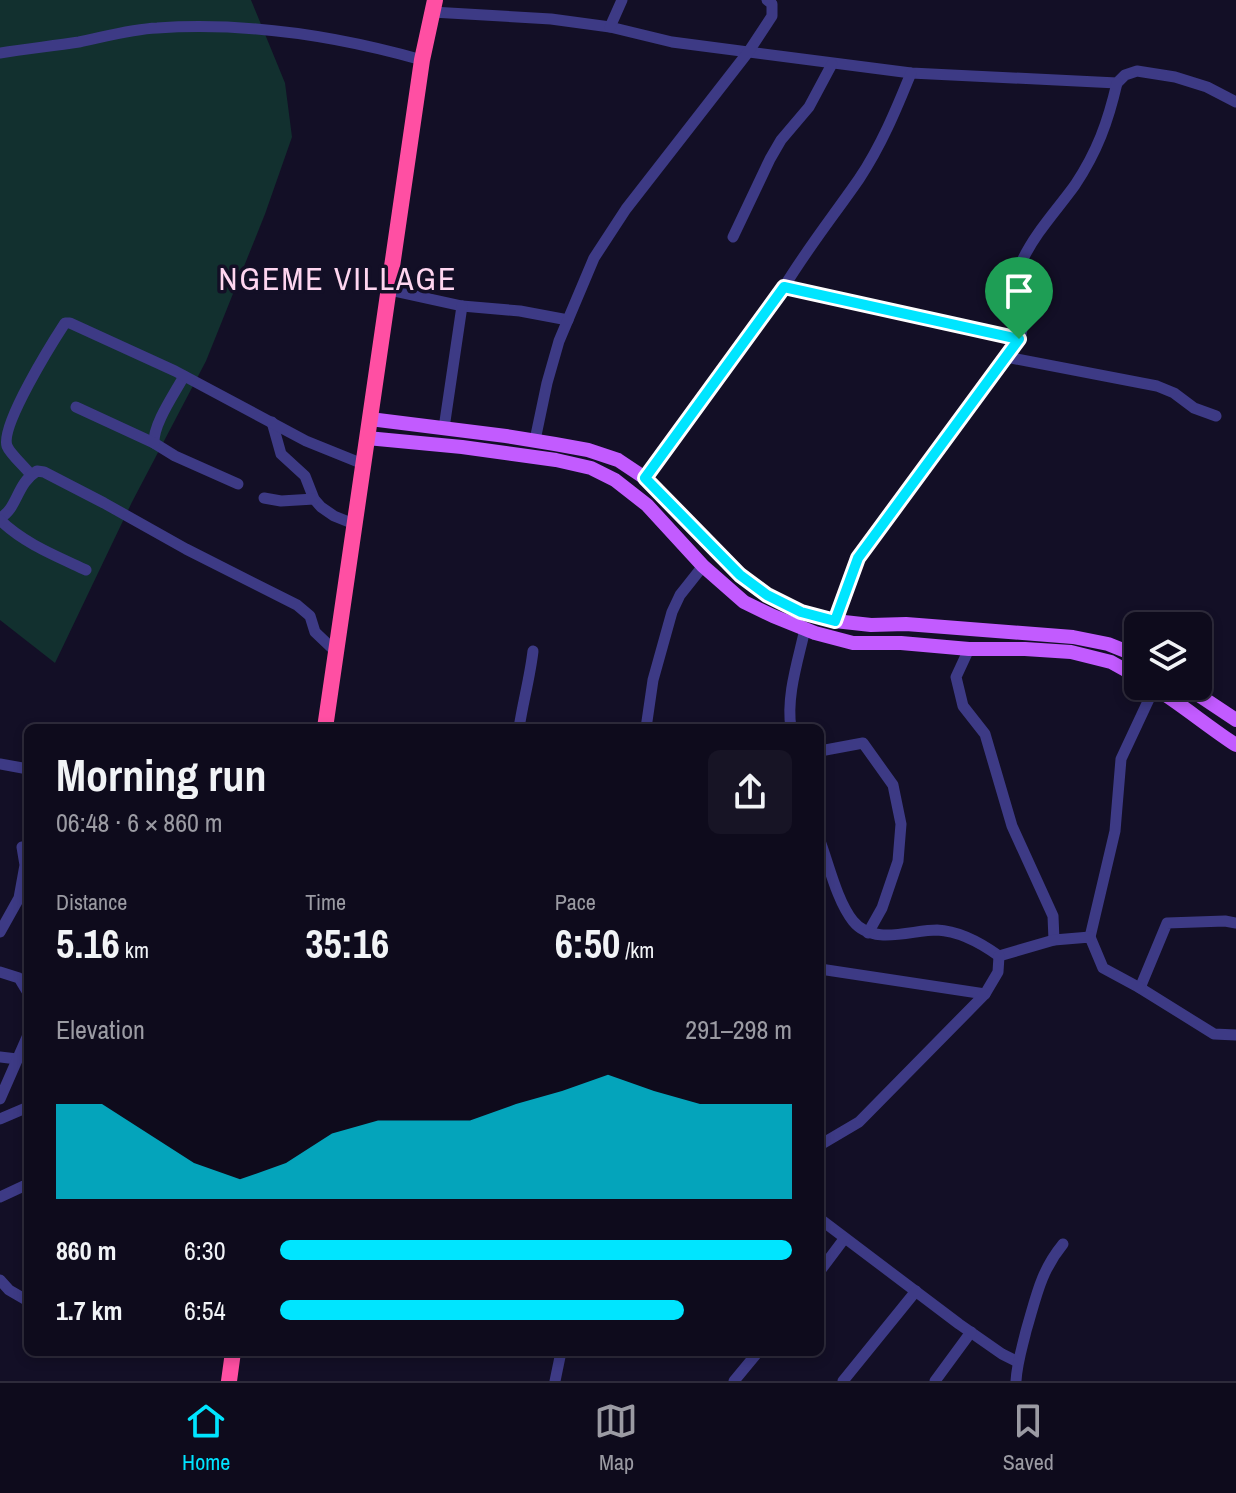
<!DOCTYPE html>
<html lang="en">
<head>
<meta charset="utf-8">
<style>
	body { margin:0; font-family:"Archivo Narrow",sans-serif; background:#171425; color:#f1f3f6; height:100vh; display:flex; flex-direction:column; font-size:30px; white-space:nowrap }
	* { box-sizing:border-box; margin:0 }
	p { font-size:26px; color:#9b9ba3 }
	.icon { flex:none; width:44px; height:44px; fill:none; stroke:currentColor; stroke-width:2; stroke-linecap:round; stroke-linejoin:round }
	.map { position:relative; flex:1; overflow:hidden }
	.details { position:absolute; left:24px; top:724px; width:800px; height:632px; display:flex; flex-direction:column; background:#0e0b1c; border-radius:12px; box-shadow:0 4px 12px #0003,0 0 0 2px #2e2b3b }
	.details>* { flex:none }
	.fabs { position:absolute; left:1124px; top:612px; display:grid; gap:16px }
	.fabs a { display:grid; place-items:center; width:88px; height:88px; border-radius:12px; background:#0e0b1c; box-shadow:0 4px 12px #0003,0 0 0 2px #2e2b3b; font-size:40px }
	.pin { position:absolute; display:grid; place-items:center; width:68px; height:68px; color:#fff; margin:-82px -34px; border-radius:50% 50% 50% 0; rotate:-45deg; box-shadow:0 0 8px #0007 }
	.pin .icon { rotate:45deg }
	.round { display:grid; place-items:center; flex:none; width:84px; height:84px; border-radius:12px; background:#171425 }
	.head { display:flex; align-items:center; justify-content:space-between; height:136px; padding:0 32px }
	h1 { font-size:44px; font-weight:700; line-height:60px }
	.figures { display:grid; grid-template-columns:repeat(3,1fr); gap:12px; height:136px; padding:8px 32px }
	.figures div { display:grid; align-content:center }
	.figures b { font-size:40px; font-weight:700 }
	.figures small { font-size:22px; font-weight:400 }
	.figures p { font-size:22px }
	.chart { height:224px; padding:16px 32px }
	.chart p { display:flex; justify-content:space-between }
	.chart svg { width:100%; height:144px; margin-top:8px; fill:#00e5ff; opacity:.7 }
	ul { padding:0 32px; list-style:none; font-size:26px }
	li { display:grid; grid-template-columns:128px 96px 1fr; align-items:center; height:60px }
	li i { height:20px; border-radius:10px; background:#00e5ff }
	.menu { display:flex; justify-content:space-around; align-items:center; height:112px; border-top:2px solid #2e2b3b; background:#0e0b1c; font-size:22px; color:#9b9ba3 }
	.menu a { display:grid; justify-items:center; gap:4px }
	.menu .on { color:#00e5ff }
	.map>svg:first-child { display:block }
	.green { fill:#12302f }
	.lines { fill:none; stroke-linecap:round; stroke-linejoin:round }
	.minor { stroke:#3d3a85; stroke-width:11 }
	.major { stroke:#c25bff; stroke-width:14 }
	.highway { stroke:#ff4fa3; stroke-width:16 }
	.route-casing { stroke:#fff; stroke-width:16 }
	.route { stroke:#00e5ff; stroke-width:10 }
	.labels { text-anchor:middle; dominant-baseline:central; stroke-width:7; stroke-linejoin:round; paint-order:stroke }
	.quarter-label { font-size:32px; letter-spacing:2px; fill:#ffd6f0; stroke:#130f26 }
</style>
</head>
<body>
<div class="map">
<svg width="1236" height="1381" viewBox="0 0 1236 1381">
	<rect width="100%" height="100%" fill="#130f26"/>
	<polygon class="green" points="0,0 251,0 285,83 292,137 265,214 206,361 132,502 55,663 0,620"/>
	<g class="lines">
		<g class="minor">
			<polyline points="432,12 551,19 610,27 672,42 911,73 1117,83 1125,75 1137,71 1175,77 1207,87 1236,102"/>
			<polyline points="610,27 622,0"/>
			<path d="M0,53C26,49 52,46 79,42C104,37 131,29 157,28C245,22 337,36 422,60"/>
			<polyline points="733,237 770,159 781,140 809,107 832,64"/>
			<polyline points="784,287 1019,339"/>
			<polyline points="389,290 462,306 520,311 568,320"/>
			<polyline points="1006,357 1157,386 1174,393 1194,408 1216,416"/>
			<path d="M184,376C175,393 153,424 154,443L175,456L238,484"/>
			<polyline points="76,407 154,443"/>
			<polyline points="272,422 281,454 305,476 314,499 321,507 334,516 354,524"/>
			<polyline points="444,428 462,306"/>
			<polyline points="535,440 547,383 559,341 594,258 626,209 749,51 772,16 772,4 767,0"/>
			<path d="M31,475C25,467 10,454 7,446C0,426 52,343 65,323H70L175,371L306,441L363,464"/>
			<path d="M645,478L784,287C807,249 834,215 859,179C881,146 896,110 911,73"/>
			<polyline points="264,498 281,501 314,499"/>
			<path d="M0,518C18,508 16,484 37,471L44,472L104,503L186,549L297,605L310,616L315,632L335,651"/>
			<path d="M0,520C23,543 56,556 86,570"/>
			<path d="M835,621L858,558L1019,339C1029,320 1013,299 1016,279C1017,274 1020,266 1022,261C1035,233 1057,210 1075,185C1097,152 1108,122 1117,83"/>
			<polyline points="969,649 956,677 963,706 985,734 1012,826 1053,916 1054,940"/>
			<path d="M519,728C523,702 530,677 533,651"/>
			<polyline points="646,728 653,680 672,612 680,595 703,566"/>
			<path d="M791,728C786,696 798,661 805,629"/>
			<polyline points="820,751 863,743 893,785 901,824 898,861 882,908 868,933"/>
			<polyline points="0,764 28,769"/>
			<path d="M820,841C829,865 837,901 853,921C873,946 911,930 937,930C960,931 981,943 999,956"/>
			<polyline points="1236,923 1225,921 1167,923 1140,988 1214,1034 1236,1035"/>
			<polyline points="0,932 19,898 25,865 22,847"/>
			<polyline points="1090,937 1115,831 1121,759 1150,697 1145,686"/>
			<polyline points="999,956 1054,940 1090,937 1103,968 1140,988"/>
			<polyline points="820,969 985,994"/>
			<polyline points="0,972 19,978 28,993"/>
			<polyline points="0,1057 17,1059"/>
			<polyline points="0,1099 28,1035"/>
			<polyline points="0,1119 28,1107"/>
			<polyline points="820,1145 859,1122 985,994 998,972 999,956"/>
			<polyline points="0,1197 28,1184"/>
			<polyline points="820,1219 959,1324 1002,1354 1018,1362"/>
			<polyline points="820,1271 844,1239"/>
			<polyline points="0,1280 9,1290 28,1301"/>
			<polyline points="555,1381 561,1352"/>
			<polyline points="734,1381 758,1352"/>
			<polyline points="843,1381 916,1291"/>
			<polyline points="935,1381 971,1332"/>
			<path d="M1016,1381C1017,1363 1022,1348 1026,1331C1036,1298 1040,1272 1063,1244"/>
		</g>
		<g class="major">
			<polyline points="370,419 506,436 555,444 588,450 618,460 645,478 740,575 767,595 801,612 835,621 871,625 906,624 1073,637 1108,644 1138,656"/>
			<polyline points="367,438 462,447 556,460 591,468 615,480 647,505 703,566 744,602 773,616 815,633 853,643 901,643 969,649 1025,649 1071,652 1111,662 1138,677"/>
			<path d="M1152,686C1181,704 1207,726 1236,745"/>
			<polyline points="1185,686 1236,720"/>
		</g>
		<g class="highway">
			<polyline points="325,728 422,60 435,0"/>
			<polyline points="229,1381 233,1352"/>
		</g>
	</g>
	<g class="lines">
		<g class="route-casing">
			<polygon id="route" points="784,287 1019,339 858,558 835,621 801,612 767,595 740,575 645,478"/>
		</g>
		<use href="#route" class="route"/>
	</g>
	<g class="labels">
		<g class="quarter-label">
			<text x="338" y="278">NGEME VILLAGE</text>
		</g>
	</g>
</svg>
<div class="fabs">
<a><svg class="icon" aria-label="layers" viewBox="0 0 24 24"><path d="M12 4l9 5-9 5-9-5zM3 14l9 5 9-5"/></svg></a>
</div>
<div class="pin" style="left:1019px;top:339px;background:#1e9e55"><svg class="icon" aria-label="arrive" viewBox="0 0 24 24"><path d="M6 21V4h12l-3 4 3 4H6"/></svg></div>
<section class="details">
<div class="head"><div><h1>Morning run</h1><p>06:48 · 6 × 860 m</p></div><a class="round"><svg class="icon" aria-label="share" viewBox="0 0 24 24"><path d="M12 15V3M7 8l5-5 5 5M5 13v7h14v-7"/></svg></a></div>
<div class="figures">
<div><p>Distance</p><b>5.16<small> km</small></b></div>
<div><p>Time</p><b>35:16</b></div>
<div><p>Pace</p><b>6:50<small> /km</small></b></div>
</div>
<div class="chart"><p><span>Elevation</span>291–298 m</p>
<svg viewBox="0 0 160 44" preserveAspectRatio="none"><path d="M0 44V15L10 15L20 24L30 33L40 38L50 33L60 24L70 20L80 20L90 20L100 15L110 11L120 6L130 11L140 15L150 15L160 15V44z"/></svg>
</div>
<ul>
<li><b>860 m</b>6:30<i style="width:100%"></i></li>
<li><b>1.7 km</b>6:54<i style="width:79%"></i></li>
</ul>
</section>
</div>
<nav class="menu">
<a class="on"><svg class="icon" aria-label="home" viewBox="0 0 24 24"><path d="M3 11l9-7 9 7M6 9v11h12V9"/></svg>Home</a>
<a><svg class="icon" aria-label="map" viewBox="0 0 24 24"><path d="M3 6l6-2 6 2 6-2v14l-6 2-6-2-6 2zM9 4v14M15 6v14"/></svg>Map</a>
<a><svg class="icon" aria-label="saved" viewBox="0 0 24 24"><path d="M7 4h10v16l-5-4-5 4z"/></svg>Saved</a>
</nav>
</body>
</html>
